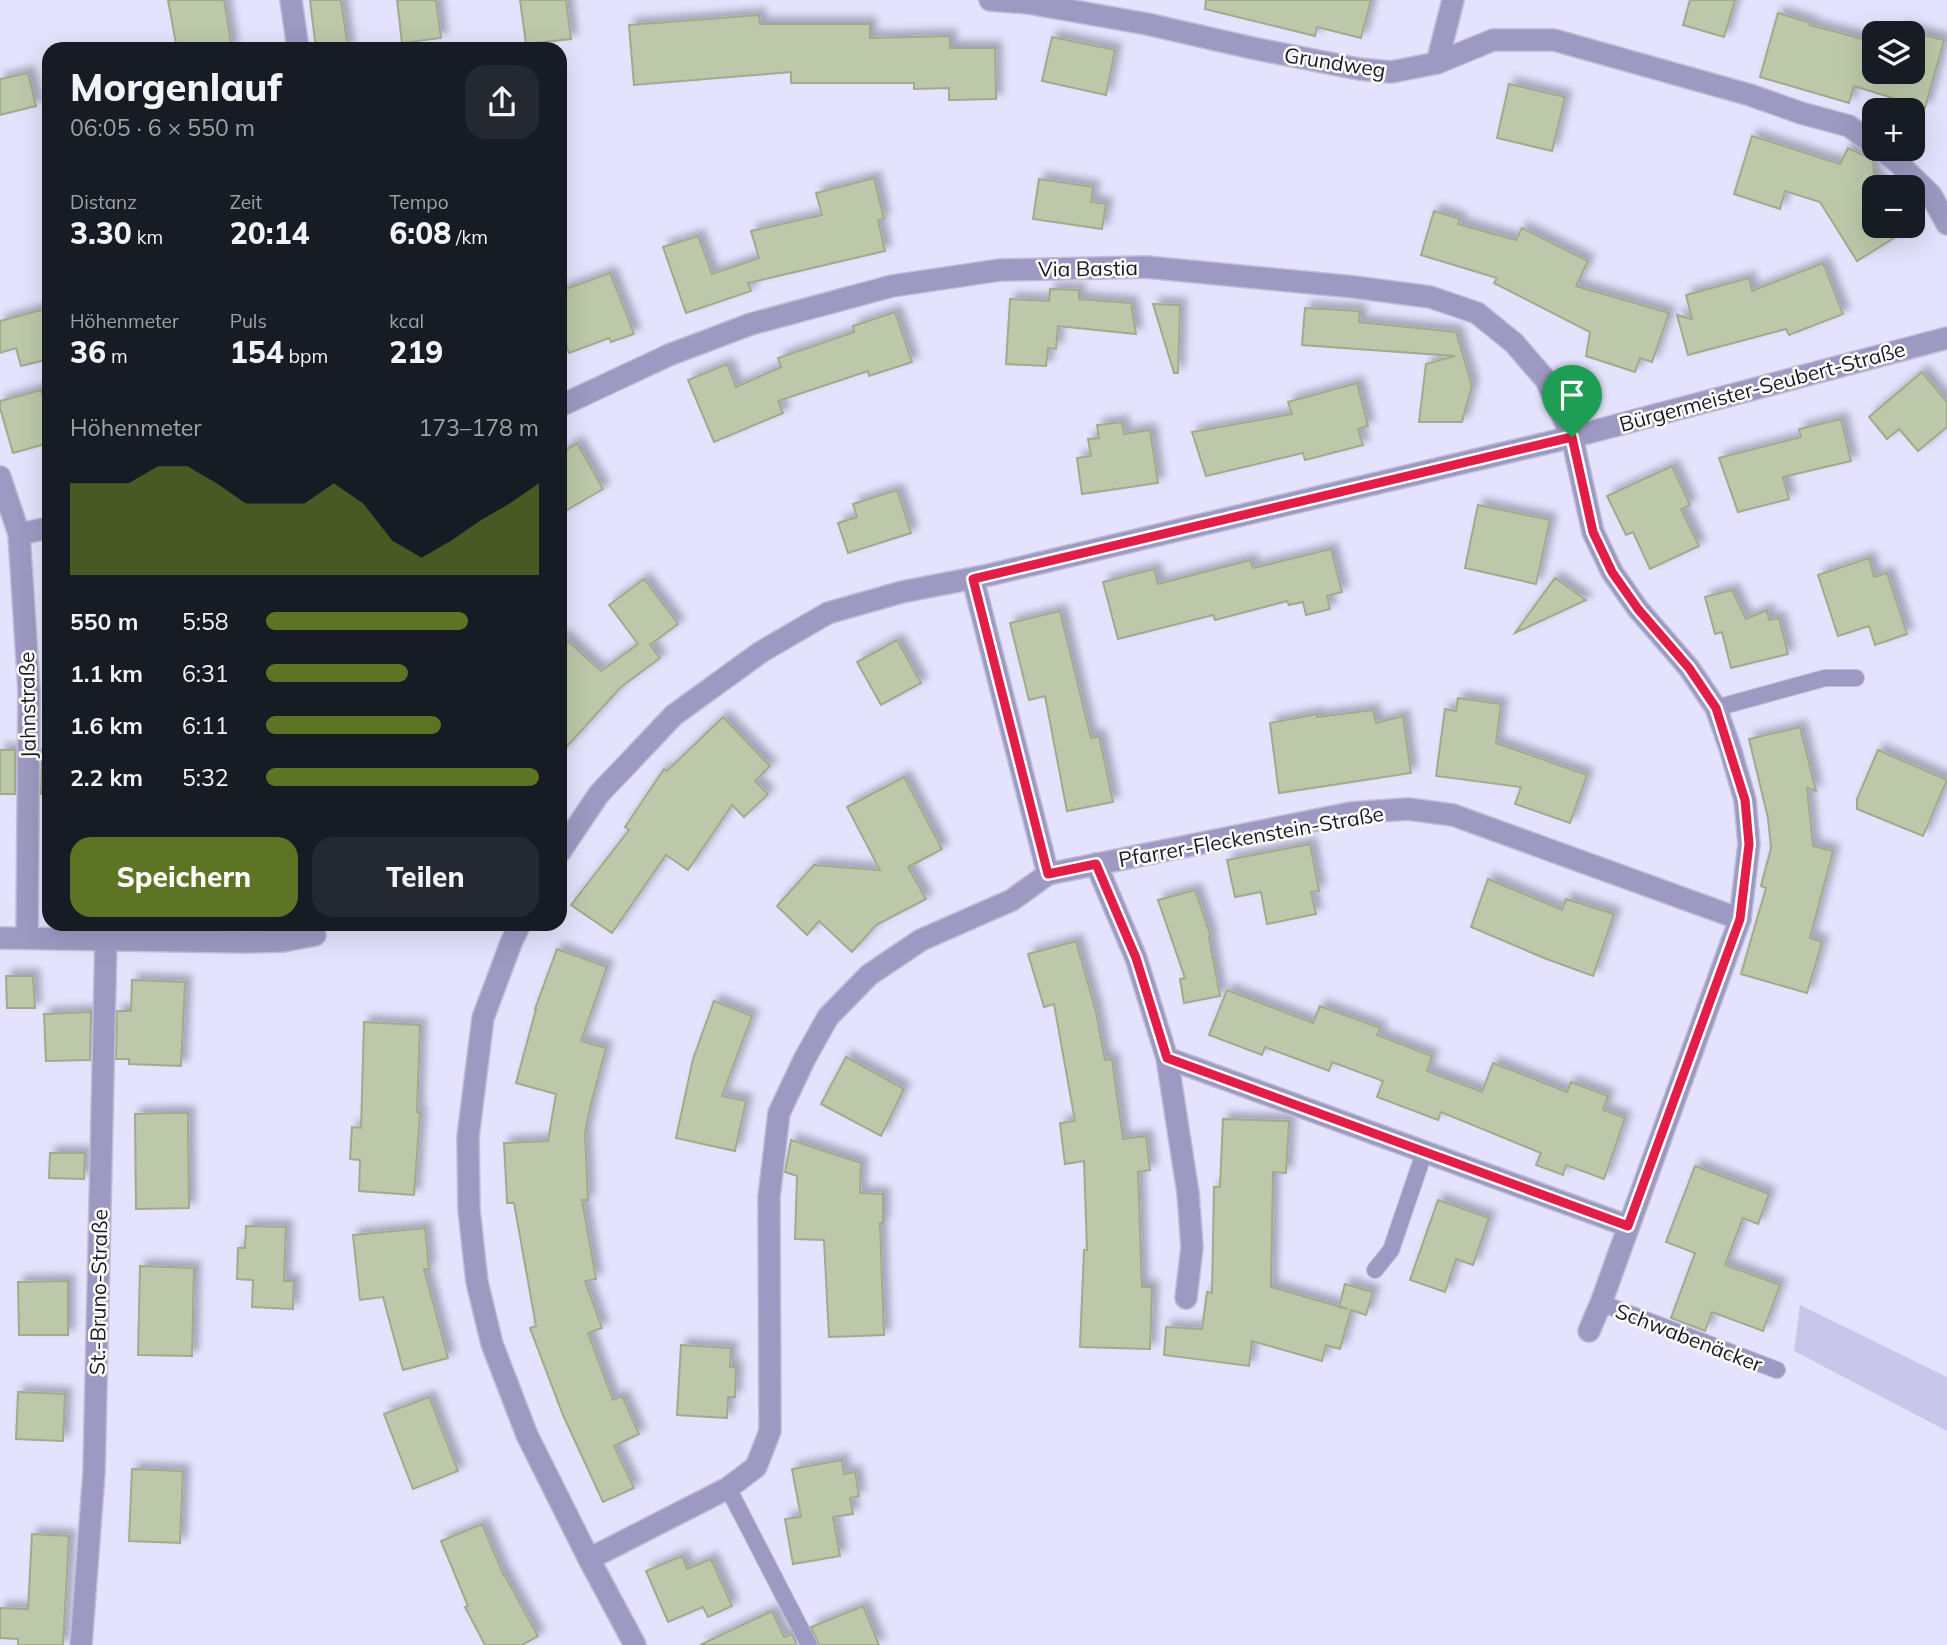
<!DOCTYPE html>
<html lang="de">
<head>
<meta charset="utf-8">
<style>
	body { margin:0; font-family:Mulish,sans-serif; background:#242831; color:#f1f3f6; height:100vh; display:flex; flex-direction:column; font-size:26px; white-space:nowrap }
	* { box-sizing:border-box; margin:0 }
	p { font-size:23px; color:#9ea1a6 }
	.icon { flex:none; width:38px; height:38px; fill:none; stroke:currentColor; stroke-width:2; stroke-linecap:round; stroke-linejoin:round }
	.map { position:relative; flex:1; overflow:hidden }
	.drawer { position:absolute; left:42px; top:42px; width:525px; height:889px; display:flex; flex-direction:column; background:#171b24; border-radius:21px; box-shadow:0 7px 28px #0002 }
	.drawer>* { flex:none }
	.tools { position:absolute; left:1862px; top:21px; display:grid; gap:14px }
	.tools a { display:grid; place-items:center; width:63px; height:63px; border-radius:14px; background:#171b24; box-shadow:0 7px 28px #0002; font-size:35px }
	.pin { position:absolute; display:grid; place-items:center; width:60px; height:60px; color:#fff; margin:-72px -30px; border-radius:50% 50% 50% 0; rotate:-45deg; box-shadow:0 0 7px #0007 }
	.pin .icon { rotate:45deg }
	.round { display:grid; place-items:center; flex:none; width:74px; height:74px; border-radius:21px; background:#242831 }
	.headline { display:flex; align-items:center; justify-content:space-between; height:119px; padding:0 28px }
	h1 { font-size:38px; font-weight:800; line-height:52px }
	.figures { display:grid; grid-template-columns:repeat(3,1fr); gap:10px; height:119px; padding:7px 28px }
	.figures div { display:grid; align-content:center }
	.figures b { font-size:30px; font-weight:800 }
	.figures small { font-size:19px; font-weight:400 }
	.figures p { font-size:19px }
	.chart { height:196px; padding:14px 28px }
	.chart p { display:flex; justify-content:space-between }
	.chart svg { width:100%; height:126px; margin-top:7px; fill:#5d7424; opacity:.7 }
	.primary-button { display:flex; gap:14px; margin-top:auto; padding:14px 28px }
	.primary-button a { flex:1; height:80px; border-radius:21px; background:#5d7424; color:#fff; font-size:28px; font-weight:800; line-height:80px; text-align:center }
	.primary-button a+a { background:#242831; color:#f1f3f6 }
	ul { padding:0 28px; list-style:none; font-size:23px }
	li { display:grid; grid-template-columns:112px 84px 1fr; align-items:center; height:52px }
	li i { height:18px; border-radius:9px; background:#5d7424 }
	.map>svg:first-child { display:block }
	.green { fill:#c9c6ec }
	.building { fill:#bdc8aa; stroke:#a0ab8e; stroke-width:2; filter:url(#shadow) }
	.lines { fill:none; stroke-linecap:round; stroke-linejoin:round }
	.lane-casing { stroke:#bfbed5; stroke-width:18 }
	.street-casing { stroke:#bfbed5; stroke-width:24 }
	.lane { stroke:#9e99c2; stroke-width:16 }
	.street { stroke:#9e99c2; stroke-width:21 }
	.route-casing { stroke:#fff; stroke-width:14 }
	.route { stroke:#e11d48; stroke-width:9 }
	.labels { text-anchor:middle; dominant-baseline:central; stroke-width:5; stroke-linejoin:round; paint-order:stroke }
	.street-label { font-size:21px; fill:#191823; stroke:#fff }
</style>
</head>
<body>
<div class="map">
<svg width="1947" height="1645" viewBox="0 0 1947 1645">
	<defs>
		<filter id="shadow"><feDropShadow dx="6" dy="-6" stdDeviation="3.5" flood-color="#0004"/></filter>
	</defs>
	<rect width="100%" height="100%" fill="#e4e2fc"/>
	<polygon class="green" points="1800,1305 1947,1377 1947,1431 1794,1351"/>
	<g class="building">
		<polygon points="168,0 224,0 232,49 177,49"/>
		<polygon points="310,0 341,0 348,49 316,49"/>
		<polygon points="397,0 436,0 441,38 402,43"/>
		<polygon points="520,0 566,0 571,39 526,44"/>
		<polygon points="1206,0 1371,0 1361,38 1317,27 1315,36 1205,9"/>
		<polygon points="1690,0 1735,0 1724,37 1683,25"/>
		<polygon points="1778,13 1811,23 1810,25 1874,42 1874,72 1913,72 1913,33 1899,33 1900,29 1944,40 1925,108 1854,86 1849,103 1760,77"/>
		<polygon points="759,15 760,24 870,24 870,38 950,36 950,48 995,48 996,99 949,100 949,88 914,89 914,83 791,83 791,72 634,85 629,25"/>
		<polygon points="1052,37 1115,50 1106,95 1042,81"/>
		<polygon points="28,73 36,106 0,115 0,79"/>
		<polygon points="1509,84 1565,97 1552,151 1497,138"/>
		<polygon points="1752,136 1840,164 1848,148 1873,160 1874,174 1883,187 1874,187 1874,226 1907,226 1908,229 1857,261 1820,202 1785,191 1780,209 1734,194"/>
		<polygon points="874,178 884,219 878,220 885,251 748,283 751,291 686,313 663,247 698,236 712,274 759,258 751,231 822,215 816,193"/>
		<polygon points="1039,179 1093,187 1091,202 1106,204 1102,229 1033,219"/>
		<polygon points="1434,211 1460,219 1458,224 1516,240 1522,228 1588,261 1576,286 1669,313 1652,362 1640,358 1635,372 1586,356 1590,332 1494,283 1497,278 1421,255"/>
		<polygon points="1823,263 1843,314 1789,335 1786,329 1688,355 1677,315 1692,319 1686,295 1749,278 1752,291"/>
		<polygon points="610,273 634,334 611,342 609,338 569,353 560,328 560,291"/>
		<polygon points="1050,289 1079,290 1079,299 1131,303 1136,334 1058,326 1056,349 1048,348 1046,366 1006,364 1010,299 1049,301"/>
		<polygon points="1153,304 1180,305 1178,373 1174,373"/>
		<polygon points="1305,308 1360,311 1359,322 1456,332 1472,386 1462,422 1419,422 1426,364 1455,356 1302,345"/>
		<polygon points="44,309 49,327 49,359 21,366 16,348 0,353 0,321"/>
		<polygon points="895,312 912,362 869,376 868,371 778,401 783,413 714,442 688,380 727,364 736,387 781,367 778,358 854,332 853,326"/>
		<polygon points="1922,372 1947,402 1947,427 1918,451 1899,429 1887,439 1869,417"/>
		<polygon points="1357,383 1368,426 1358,429 1363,445 1305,460 1303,453 1206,476 1192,432 1292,414 1288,402"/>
		<polygon points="41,390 49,419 49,443 13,453 0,408 0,401"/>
		<polygon points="1841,419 1851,461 1783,477 1789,499 1738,512 1719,458 1801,437 1799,429"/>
		<polygon points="1122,422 1124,434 1150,430 1158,483 1082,494 1077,458 1091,456 1088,439 1099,438 1097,425"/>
		<polygon points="577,443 603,489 560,514 560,454"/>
		<polygon points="1672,466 1690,505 1681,509 1699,546 1650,569 1633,532 1626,535 1607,496"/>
		<polygon points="897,490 911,533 848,553 838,523 857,517 853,504"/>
		<polygon points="1478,505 1550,520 1536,584 1465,568"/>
		<polygon points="1331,549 1342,592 1327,596 1330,609 1306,615 1303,602 1289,605 1287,601 1215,620 1213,615 1118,639 1103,582 1154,569 1158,584 1250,560 1253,568"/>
		<polygon points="1869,558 1874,577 1887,573 1907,634 1875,645 1869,626 1838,636 1818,575"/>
		<polygon points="1555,578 1586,600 1515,633"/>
		<polygon points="644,579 678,624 650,645 660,658 621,687 560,754 560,634 601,671 638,644 609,605"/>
		<polygon points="1732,590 1746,619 1767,610 1769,620 1779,618 1788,654 1731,668 1722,632 1715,634 1705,597"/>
		<polygon points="1060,611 1091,738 1099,736 1113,802 1067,811 1045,696 1029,700 1010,623"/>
		<polygon points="897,640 921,683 881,705 857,662"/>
		<polygon points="1458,698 1501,704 1496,743 1587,775 1570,823 1515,804 1521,787 1436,776 1445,709 1456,711"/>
		<polygon points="1373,710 1376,723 1403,716 1411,773 1279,793 1270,723 1317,714 1317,717"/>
		<polygon points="723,717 770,766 755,781 768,794 744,817 732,805 688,870 666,855 612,933 571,905 629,830 625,827 664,769 667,771"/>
		<polygon points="1800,727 1816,791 1807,788 1813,846 1833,851 1810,938 1822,942 1807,993 1741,974 1766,888 1761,886 1771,848 1768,818 1749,739"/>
		<polygon points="42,749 49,749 49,794 41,794"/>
		<rect x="0" y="750" width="15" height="44"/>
		<polygon points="1878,750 1947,780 1923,836 1857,809 1857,799"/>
		<polygon points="904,777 942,849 908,867 926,899 876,925 852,952 819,921 807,935 777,906 814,865 880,870 847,807"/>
		<polygon points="1310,844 1319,891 1311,892 1316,914 1267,924 1261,892 1235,897 1227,860"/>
		<polygon points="1488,879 1562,910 1566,899 1614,914 1593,976 1544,958 1471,927"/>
		<polygon points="1195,890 1211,937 1209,937 1220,996 1184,1003 1180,979 1185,978 1158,900"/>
		<polygon points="1076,941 1096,1012 1105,1060 1112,1059 1123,1139 1146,1136 1150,1170 1138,1172 1142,1287 1152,1287 1150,1349 1080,1347 1084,1250 1087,1250 1084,1161 1065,1164 1060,1123 1075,1121 1054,1004 1044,1007 1028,954"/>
		<polygon points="557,949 607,967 581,1041 606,1048 591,1104 585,1133 588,1200 582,1200 596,1279 585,1281 602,1328 588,1333 613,1400 622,1396 639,1434 614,1446 634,1488 603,1502 563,1415 530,1328 536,1326 514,1203 507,1203 507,1201 504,1143 548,1141 556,1094 516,1083 536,1009 535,1009"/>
		<polygon points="6,976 33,976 35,1008 7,1008"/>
		<polygon points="132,980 185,982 181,1066 129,1064 129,1059 116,1059 117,1011 131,1011"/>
		<polygon points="1227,990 1313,1023 1320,1006 1380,1028 1377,1035 1432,1056 1427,1071 1482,1092 1493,1063 1567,1092 1571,1082 1608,1096 1603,1110 1625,1118 1604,1179 1566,1165 1563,1175 1536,1165 1541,1153 1441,1112 1438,1120 1377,1097 1383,1081 1332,1062 1329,1071 1265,1047 1262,1055 1209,1035"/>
		<polygon points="714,1001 752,1016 722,1096 746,1101 735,1151 676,1138 693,1059"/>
		<polygon points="91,1012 90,1060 46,1061 44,1014"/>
		<polygon points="364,1022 420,1025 417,1112 420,1113 414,1195 359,1191 360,1160 350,1159 352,1127 361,1128"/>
		<polygon points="846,1057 904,1089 881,1136 821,1104"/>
		<polygon points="167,1113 188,1113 189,1208 136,1209 135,1114"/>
		<polygon points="1223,1119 1289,1121 1286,1173 1273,1172 1271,1287 1348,1309 1339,1307 1345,1284 1373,1292 1366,1315 1351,1310 1340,1349 1326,1345 1322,1361 1252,1341 1249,1366 1164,1355 1166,1327 1202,1329 1207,1292 1212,1293 1214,1187 1220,1187"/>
		<polygon points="791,1140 861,1163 860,1193 883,1194 883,1223 880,1223 884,1335 829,1337 824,1240 795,1239 797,1176 785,1172"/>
		<polygon points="50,1153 85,1153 84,1179 49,1178"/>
		<polygon points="1695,1166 1769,1194 1758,1224 1743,1218 1725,1265 1780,1285 1763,1331 1712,1312 1705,1331 1671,1318 1695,1253 1666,1242"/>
		<polygon points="1438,1200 1489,1218 1473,1265 1456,1259 1445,1292 1410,1280"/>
		<polygon points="246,1226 286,1227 284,1281 294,1281 293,1309 252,1307 253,1280 237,1279 238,1248 245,1248"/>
		<polygon points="425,1228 429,1269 424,1269 448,1358 403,1370 383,1297 360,1300 353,1235"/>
		<polygon points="140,1266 194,1268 192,1356 138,1355"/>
		<polygon points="68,1281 68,1335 19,1335 18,1282"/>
		<polygon points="681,1345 731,1348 730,1367 736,1367 735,1397 728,1397 727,1418 677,1415"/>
		<polygon points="18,1392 65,1394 63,1441 16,1439"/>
		<polygon points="429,1397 458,1471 413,1489 384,1414"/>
		<polygon points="842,1460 844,1474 855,1472 859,1496 850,1498 853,1514 833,1517 840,1556 793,1564 785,1519 801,1517 792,1469"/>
		<polygon points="132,1469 183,1471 180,1543 129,1541"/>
		<polygon points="482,1524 504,1576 505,1576 538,1636 522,1645 485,1645 465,1607 468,1606 441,1541"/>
		<polygon points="32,1534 69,1536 63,1645 18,1645 18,1639 0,1638 0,1608 28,1609"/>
		<polygon points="682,1556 687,1569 711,1559 732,1606 708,1617 703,1607 668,1622 646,1571"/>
		<polygon points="863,1606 879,1645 819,1645 811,1627"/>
		<polygon points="772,1611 784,1637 792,1634 797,1645 700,1645"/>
	</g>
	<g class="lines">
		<g class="lane-casing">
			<g id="lane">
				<polyline points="1716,708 1825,678 1856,678"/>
				<polyline points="1375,1270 1391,1250 1424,1153"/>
				<polyline points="1601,1303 1777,1370"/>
				<polyline points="728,1488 809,1645"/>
			</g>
		</g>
		<g class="street-casing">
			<g id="street">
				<polyline points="291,0 298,49"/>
				<polyline points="990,0 1028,3 1147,24 1252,48 1359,69 1391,72 1437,63 1493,40 1554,40 1750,95 1801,113 1849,126 1874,145"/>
				<polyline points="1437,63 1453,0"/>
				<polyline points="1880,149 1896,161 1931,195 1947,224"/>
				<polyline points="560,406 669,355 751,324 892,286 1000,270 1146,267 1354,287 1430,297 1477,313 1514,343 1546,380 1572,437 1593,532 1612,572 1638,609 1689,668 1716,708 1730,748 1745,800 1749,844 1740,919 1601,1303 1589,1331"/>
				<polyline points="0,477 19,534 29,691 27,937"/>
				<polyline points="19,534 49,528"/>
				<polyline points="973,579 1048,874"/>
				<polyline points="560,852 599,794 674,715 761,652 828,613 902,592 989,575 1572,437 1947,338"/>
				<polyline points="1096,864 1136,958 1167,1058 1188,1193 1192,1247 1186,1298"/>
				<polyline points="520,924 511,943 483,1018 468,1137 469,1210 477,1282 492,1344 527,1435 589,1559 635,1645"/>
				<polyline points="0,938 248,942 283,941 315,935"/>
				<polyline points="1167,1058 1628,1226"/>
				<polyline points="589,1559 728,1488 756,1467 770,1431 769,1197 779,1113 805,1058 828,1017 869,975 921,940 1012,900 1048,874 1351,813 1408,809 1453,815 1740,919"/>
				<polyline points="81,1645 94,1472 106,938"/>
			</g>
		</g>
		<use href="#lane" class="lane"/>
		<use href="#street" class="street"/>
	</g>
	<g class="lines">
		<g class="route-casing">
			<polygon id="route" points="1572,437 1593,532 1612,572 1638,609 1689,668 1716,708 1745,800 1749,844 1740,919 1628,1226 1167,1058 1136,958 1096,864 1048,874 973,579"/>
		</g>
		<use href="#route" class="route"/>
	</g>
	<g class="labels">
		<g class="street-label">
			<text transform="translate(1335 62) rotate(9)">Grundweg</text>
			<text transform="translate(1088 268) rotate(-1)">Via Bastia</text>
			<text transform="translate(1762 386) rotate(-15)">Bürgermeister-Seubert-Straße</text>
			<text transform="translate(27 705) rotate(-91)">Jahnstraße</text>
			<text transform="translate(1251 836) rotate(-10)">Pfarrer-Fleckenstein-Straße</text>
			<text transform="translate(98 1292) rotate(-89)">St.-Bruno-Straße</text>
			<text transform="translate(1689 1337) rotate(21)">Schwabenäcker</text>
		</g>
	</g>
</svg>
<div class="tools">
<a><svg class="icon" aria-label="layers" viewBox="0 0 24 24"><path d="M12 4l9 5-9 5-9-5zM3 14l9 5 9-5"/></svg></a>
<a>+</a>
<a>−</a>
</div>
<div class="pin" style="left:1572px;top:437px;background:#1e9e55"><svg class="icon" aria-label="arrive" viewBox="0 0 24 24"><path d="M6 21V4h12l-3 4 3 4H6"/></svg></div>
<section class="drawer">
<div class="headline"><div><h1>Morgenlauf</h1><p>06:05 · 6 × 550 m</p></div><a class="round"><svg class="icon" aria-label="share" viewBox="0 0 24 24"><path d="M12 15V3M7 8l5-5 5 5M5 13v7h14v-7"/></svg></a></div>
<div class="figures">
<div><p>Distanz</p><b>3.30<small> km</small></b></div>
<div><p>Zeit</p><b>20:14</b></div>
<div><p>Tempo</p><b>6:08<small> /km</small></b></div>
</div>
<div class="figures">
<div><p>Höhenmeter</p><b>36<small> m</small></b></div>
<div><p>Puls</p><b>154<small> bpm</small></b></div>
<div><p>kcal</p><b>219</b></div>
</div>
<div class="chart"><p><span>Höhenmeter</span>173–178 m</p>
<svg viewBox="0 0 160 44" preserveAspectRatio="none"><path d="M0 44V12L10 12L20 12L30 6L40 6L50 12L60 19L70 19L80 19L90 12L100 19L110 32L120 38L130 32L140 25L150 19L160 12V44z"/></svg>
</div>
<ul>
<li><b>550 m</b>5:58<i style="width:74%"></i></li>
<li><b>1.1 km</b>6:31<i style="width:52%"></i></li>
<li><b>1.6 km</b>6:11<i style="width:64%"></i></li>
<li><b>2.2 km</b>5:32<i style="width:100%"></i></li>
</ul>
<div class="primary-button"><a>Speichern</a><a>Teilen</a></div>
</section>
</div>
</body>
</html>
